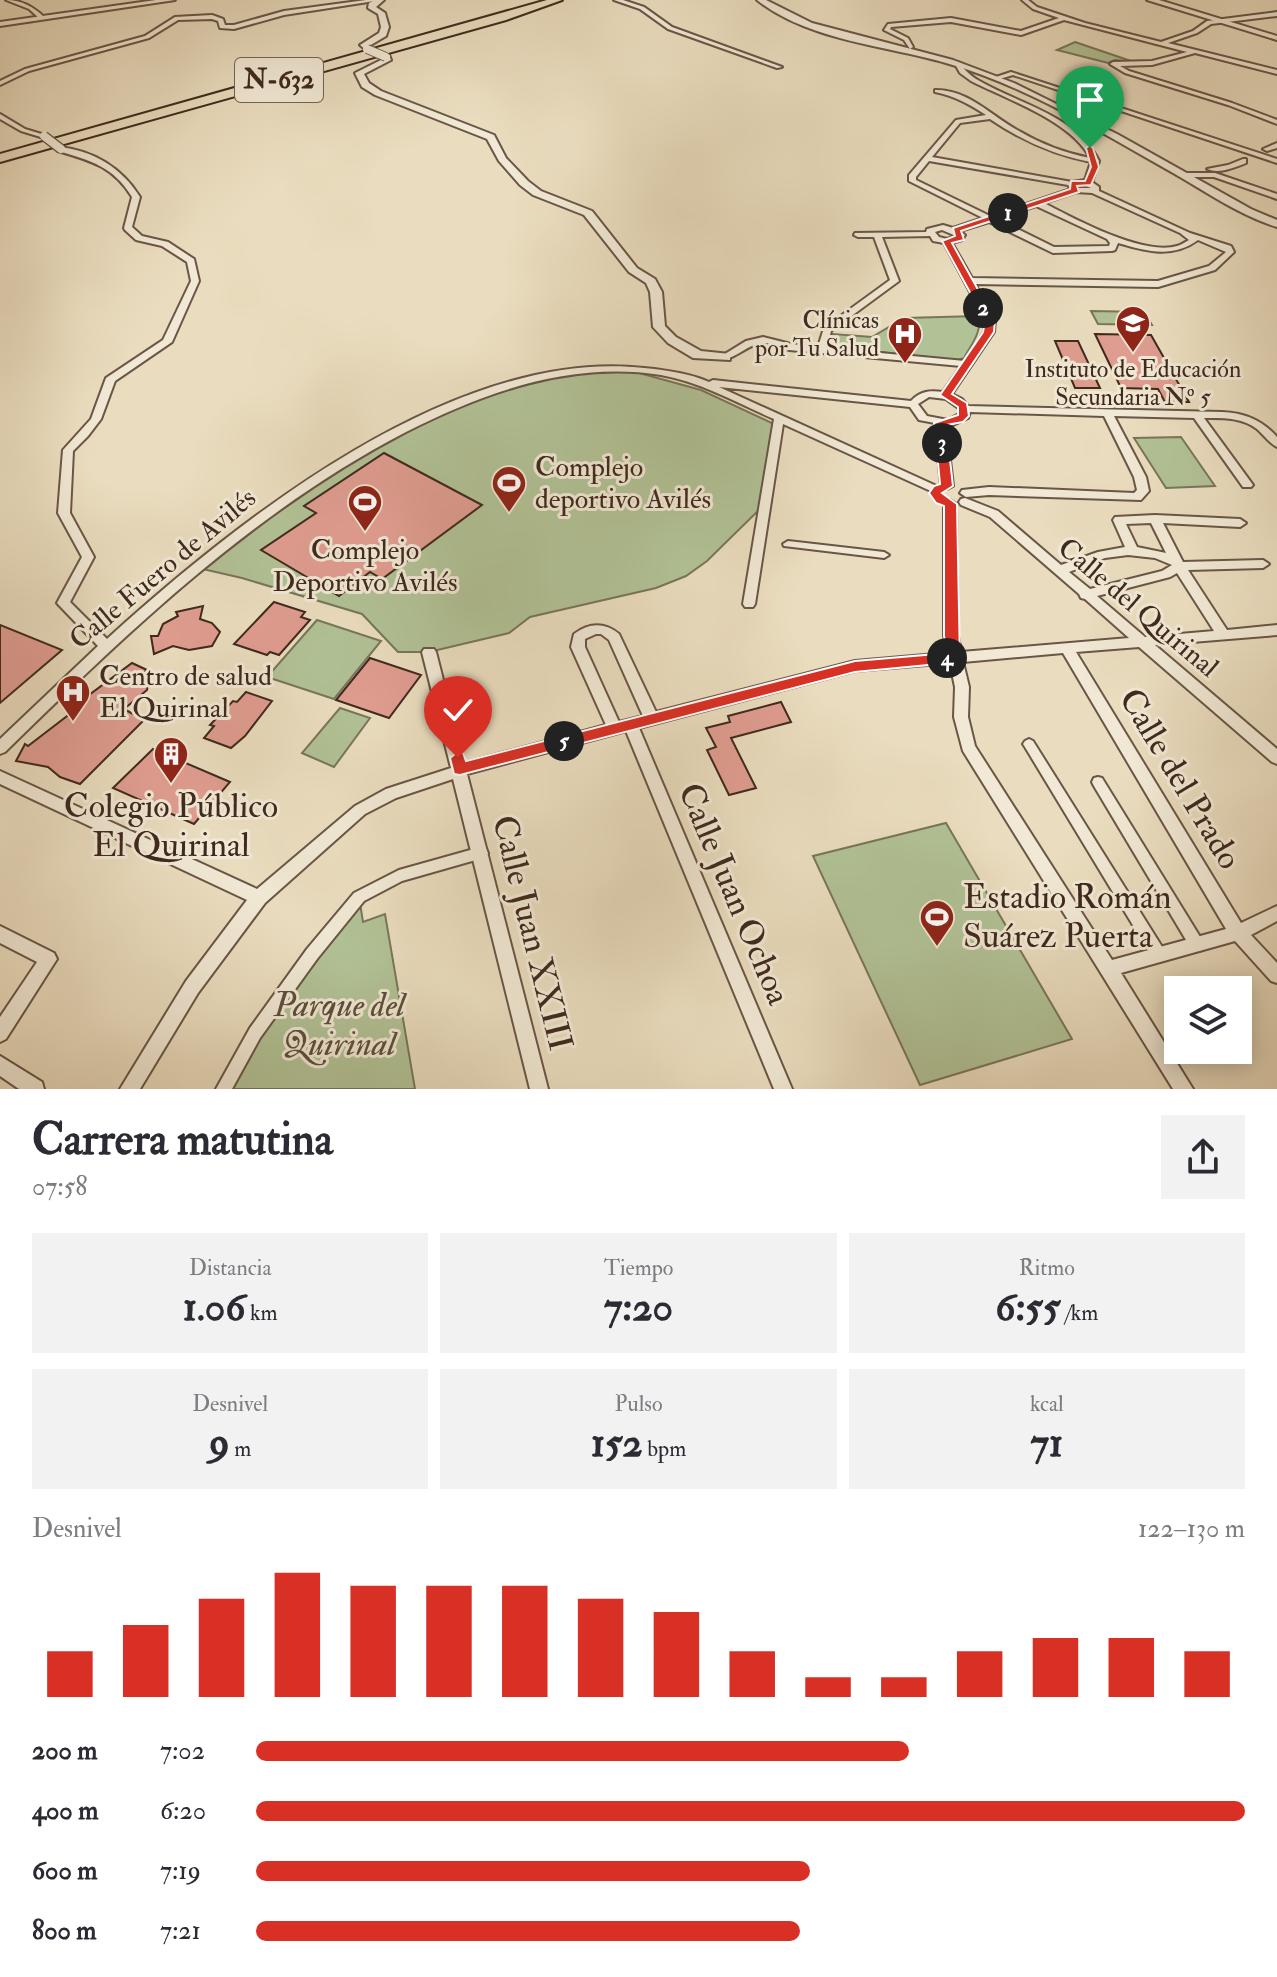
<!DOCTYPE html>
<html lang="es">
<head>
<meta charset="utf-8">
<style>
	body { margin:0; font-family:"IM FELL Double Pica",serif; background:#f2f2f3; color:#2b2b33; height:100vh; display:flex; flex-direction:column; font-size:30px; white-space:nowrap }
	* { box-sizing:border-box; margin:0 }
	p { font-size:26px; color:#7c7c81 }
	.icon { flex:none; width:44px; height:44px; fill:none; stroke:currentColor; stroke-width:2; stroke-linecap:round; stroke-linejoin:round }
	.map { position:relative; height:1089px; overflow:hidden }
	.drawer { display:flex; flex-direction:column; background:#fff; flex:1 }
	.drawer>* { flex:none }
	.tools { position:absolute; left:1164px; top:976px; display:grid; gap:16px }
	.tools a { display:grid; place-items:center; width:88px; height:88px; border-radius:0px; background:#fff; box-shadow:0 4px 20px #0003; font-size:40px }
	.pin { position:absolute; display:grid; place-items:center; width:68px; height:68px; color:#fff; margin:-82px -34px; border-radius:50% 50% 50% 0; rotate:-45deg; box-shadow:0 0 8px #0007 }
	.pin .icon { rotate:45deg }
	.km { position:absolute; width:40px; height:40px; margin:-20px; border-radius:50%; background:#222; color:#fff; font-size:22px; line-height:40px; text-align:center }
	.round { display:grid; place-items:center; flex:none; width:84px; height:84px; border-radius:0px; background:#f2f2f3 }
	.summary { display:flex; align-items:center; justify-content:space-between; height:136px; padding:0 32px }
	h1 { font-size:44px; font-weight:800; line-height:60px }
	.stats { display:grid; grid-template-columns:repeat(3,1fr); gap:12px; height:136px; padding:8px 32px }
	.stats div { display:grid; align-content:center; border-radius:0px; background:#f2f2f3; text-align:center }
	.stats b { font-size:40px; font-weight:800 }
	.stats small { font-size:22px; font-weight:400 }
	.stats p { font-size:22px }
	.chart { height:224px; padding:16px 32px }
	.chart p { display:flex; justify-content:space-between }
	.chart svg { width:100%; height:144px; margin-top:8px; stroke:#d93025; stroke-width:6 }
	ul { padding:0 32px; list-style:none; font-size:26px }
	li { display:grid; grid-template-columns:128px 96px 1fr; align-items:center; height:60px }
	li i { height:20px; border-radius:10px; background:#d93025 }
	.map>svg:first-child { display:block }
	.green { fill:#b1c296; stroke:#78765a; stroke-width:2 }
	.building { fill:#e09d91; stroke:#3f291e; stroke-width:2 }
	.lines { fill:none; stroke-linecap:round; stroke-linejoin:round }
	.pedestrian-casing { stroke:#6a5646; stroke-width:4 }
	.minor-casing { stroke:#6a5646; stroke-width:4 }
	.tertiary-casing { stroke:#6a5646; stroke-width:4 }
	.trunk-casing { stroke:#3f291e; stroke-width:4 }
	.pedestrian { fill:#f1e9d5; fill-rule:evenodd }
	.minor { fill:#f1e9d5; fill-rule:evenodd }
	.tertiary { fill:#f1e9d5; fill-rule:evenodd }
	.trunk { fill:#eaddbf; fill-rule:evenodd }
	.minor-bridge-casing { stroke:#6a5646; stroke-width:11; stroke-linecap:butt }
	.tertiary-bridge-casing { stroke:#6a5646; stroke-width:10; stroke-linecap:butt }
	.minor-bridge { stroke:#f1e9d5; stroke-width:8 }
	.tertiary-bridge { stroke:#f1e9d5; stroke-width:8 }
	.route { fill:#d93025; stroke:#fff; stroke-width:2 }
	.labels { text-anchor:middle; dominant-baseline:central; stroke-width:6; stroke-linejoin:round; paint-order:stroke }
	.far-poi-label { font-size:24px; fill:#3f291e; stroke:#f1e9d5; text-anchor:end }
	.shield { fill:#f1e9d5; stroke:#746355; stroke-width:2 }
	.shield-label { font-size:26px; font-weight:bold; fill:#3f291e }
	.poi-label { font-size:28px; fill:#3f291e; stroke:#f1e9d5; text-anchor:start }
	.street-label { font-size:28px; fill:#3f291e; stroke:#f1e9d5 }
	.near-street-label { font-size:34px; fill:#3f291e; stroke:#f1e9d5 }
	.near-poi-label { font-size:34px; fill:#3f291e; stroke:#f1e9d5 }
	.near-park-label { font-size:34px; font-style:italic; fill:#5c4f3c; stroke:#f1e9d5 }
</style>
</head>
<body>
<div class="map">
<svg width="1277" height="1089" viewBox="0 0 1277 1089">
	<rect width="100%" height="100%" fill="#eaddbf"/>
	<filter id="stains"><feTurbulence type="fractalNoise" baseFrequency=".0025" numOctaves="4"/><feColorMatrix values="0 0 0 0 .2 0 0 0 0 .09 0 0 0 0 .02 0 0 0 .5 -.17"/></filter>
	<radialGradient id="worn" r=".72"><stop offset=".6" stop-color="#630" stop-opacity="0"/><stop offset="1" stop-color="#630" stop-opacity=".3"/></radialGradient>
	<g class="green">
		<polygon points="1075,42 1134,62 1115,60 1108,63 1057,50"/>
		<polygon points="1091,311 1144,312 1152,325 1098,324"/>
		<path d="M978,316C983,331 971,345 964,358L958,360L831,347L833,334L872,337L904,318Z"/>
		<polygon points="621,368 701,390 774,424 766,503 707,561 686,576 656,588 530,617 509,633 429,652 398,652 362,614 242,578 194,567 359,451 502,385 564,370"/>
		<polygon points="1181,437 1215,486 1166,488 1134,438"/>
		<polygon points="317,620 381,641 334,699 267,677"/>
		<polygon points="340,708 370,718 334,767 302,753"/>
		<polygon points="946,823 1072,1039 920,1085 813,856"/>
		<polygon points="359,897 363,922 385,914 415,1089 224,1089"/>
	</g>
	<g class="building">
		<polygon points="1095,334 1151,335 1189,402 1165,402 1158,389 1121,388"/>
		<polygon points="1055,341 1078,341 1100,388 1075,388"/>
		<polygon points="384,453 482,505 382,579 370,572 339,596 261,550 316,513 304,506"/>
		<polygon points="274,602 305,612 301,617 310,620 279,655 270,652 267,655 234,644"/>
		<polygon points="203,606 200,619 212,623 220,632 212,646 189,650 173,646 154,654 151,636 158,636 163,624 178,616 176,612"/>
		<polygon points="0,625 62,650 0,703"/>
		<polygon points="370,658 421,675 389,718 336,700"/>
		<polygon points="132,663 147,670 140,675 149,680 147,690 124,709 144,720 80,784 60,777 48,767 16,761 25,744 28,746 84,703 81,701"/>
		<polygon points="246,692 272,701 245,736 231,748 204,738 214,726 210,725 233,701 237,702"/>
		<polygon points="781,702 791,722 731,738 756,788 729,795 707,750 716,747 706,728 730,722 728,716"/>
		<polygon points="153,749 230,782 194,824 113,788"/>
	</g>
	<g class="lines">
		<g class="pedestrian-casing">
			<g id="pedestrian">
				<polygon points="788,541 884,552 889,555 884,558 784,546 783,544"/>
				<polygon points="1029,739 1033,741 1164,950 1166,955 1164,960 1159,962 1154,960 1025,747 1023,744 1025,741"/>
				<polygon points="1098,777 1102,778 1202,940 1204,945 1202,950 1197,951 1192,950 1094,786 1092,782 1094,778"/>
				<polygon points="481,847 486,849 488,853 486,857 402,881 364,901 317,959 260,1038 232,1089 216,1089 250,1028 307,949 354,893 399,870"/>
			</g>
		</g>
		<g class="minor-casing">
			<g id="minor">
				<path d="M6,0C22,0 34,7 45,18L40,19L29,9Z"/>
				<polygon points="366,0 381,0 284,15 234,29 220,28 218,21 212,19 178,20 149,38 29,71 0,85 0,81 25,69 145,36 175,17 212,15 223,19 225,25 234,25 284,11"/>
				<polygon points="614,0 623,0 644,7 672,27 782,67 777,68 668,29 640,9"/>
				<polygon points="1022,0 1028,0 1037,7 1085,23 1161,42 1193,31 1207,21 1277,12 1277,16 1211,24 1197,33 1168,43 1277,70 1277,74 1195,53 1152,65 1120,66 1129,71 1232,103 1277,120 1277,124 1228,105 1125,73 1110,64 1113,62 1152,61 1187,52 1064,20 1021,35 951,22 891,27 890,29 908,38 913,47 910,49 904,40 884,30 888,24 951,18 1021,31 1059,18 1033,9"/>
				<path d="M958,62C964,68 968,74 976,79C1017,104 1076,114 1099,161L1092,182L1099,187V191L1190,233L1231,246L1234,252L1215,270L1158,287L975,284L995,320L994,332L952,394L962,399L968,406L1222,412C1245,413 1262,420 1277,437V447C1269,443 1264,435 1257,429C1241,417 1223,418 1204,418L1253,485L1251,487H1243L1194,418L1114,416L1146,477L1149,491L1141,500L989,495L966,497L960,493L962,490L989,487L1134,493L1137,490L1134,477L1104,416L970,412L968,418L953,425H946L953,486L947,489L941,486L935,423L919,420L910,407L719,387L941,488L943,490L941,492H933L783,424L755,604L753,607H745L743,604L774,419C737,403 701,382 661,375C571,361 485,392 406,432C252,512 128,632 5,752L0,754V739L98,646L57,603L82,557L58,513L63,450L91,419L106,378L163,340L191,281L187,262L162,246L136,240L125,230L124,228L132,197C113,166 91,161 58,151V147C93,150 122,168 140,197L132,227L142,236L168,242L194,259L199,281L172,342L115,381L101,419L88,436L73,451L70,513L94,557L70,602L107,639C239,519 455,347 644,368C665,370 689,373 709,382L713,380L911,401C920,391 930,390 943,392L961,366L789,350C781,347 772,343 764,343C748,343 737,359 722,359L720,357L746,341L763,337L791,344L818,347L824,328L890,280L874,237H858L854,235L855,233L926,232L927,229L943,225L953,228L983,218L909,181V175L956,120L986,115C969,104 955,96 935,92V90C968,89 991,116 1019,131C1041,144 1065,153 1090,158C1072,121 1006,99 971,81L960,73L955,64ZM990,119C1021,140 1054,155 1091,162L1085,180L1072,182L932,157L960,123ZM929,161L1068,185L1071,189L990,216L916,180V177ZM1081,184L1091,188H1078L1076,185ZM1076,192L1092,193L1180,233L1189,240C1185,242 1181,245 1177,246C1143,256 1075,219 1044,203ZM1036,206L1107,239L1110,243L1109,246L1054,247L997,219ZM989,222L1053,253L1112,251L1115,250L1118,243C1146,251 1172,259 1198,240L1226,252L1209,266L1158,281L972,278L952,243L962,240L965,235L960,231ZM942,230L956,236L947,239L939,237L935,232ZM930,236L933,241L944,243L985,320L984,332L965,361L827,348L831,331L899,281L882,237ZM929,397L946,399L960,409L959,414L948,420L927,416L918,404Z"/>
				<polygon points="1011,72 1277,159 1277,163 1013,75 996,80 993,78"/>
				<polygon points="0,114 25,129 48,136 44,138 21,131 0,119"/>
				<polygon points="1277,143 1277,148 1267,151 1263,149"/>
				<path d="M1243,159H1246V163C1234,168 1219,174 1207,169L1228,165Z"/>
				<polygon points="1178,173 1215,173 1277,194 1277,199 1214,177 1181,177 1177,175"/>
				<path d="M965,498L998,511L1061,565L1098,552L1125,547L1113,520L1115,517L1155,515L1240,519L1246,523L1240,527L1163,523L1183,562L1263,560L1269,564L1263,568L1188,570L1227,630L1277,625V635L1155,645L1277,749V764L1272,762L1139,647L1076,652L1241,923L1277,906V921L1251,935L1277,963V983L1271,981L1235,941L1121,973L1193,1089H1173L963,751L954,717L955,687L950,663L855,671L639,728L792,1089H774L626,731L467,774L548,1089H530L453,779L396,798L365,814L265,903L198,993L140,1089H120L186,981L247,900L0,784V771L257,889L355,806L386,789L451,768L422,652L424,649H434L436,652L464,763L606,725L571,647L574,634C589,623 604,622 619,634L656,712L855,661L948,653L944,636V504L950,500L956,504L958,636L961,652L1129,638L1085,599L1081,598L1079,594L990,517L961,505L959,502L961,499ZM1151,523L1166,553L1137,547L1126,524ZM1128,555L1155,558L1172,565L1162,571L1090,589L1069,572L1105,558ZM1177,573L1214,631L1145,637L1097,596L1170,577ZM596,634H601L609,640L643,716L619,722L585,647V639ZM1063,653L1226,929L1112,960L975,746L968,717L969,687L963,662Z"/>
				<polygon points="0,926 54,953 57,959 6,1039 0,1042 0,1017 37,962 0,943"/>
				<polygon points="0,1056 42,1082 44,1089 19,1089 0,1076"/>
			</g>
		</g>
		<g class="tertiary-casing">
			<g id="tertiary">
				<polygon points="156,0 175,0 0,26 0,22"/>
				<polygon points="375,0 384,0 376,7 385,13 389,27 386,36 369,46 371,49 367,51 360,45 379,33 381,27 378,14 368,8 369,3"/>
				<path d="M757,0H766L812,23L953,60L1014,83L1117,134L1251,209L1277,220V227C1241,216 1208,193 1175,174C1102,133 1027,86 946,63C884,45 809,41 757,0Z"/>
				<polygon points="1147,0 1159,0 1277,36 1277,40"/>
				<polygon points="383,55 389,55 391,60 364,74 369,83 381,91 494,135 506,158 528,181 541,191 592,211 637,268 655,279 662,292 665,326 676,337 701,351 730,354 730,360 693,358 668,343 653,327 650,292 646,283 629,272 584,215 533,195 520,185 499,161 487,139 375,95 362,87 355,73 383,59"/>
			</g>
		</g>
		<g class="trunk-casing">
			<polygon id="trunk" points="547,0 562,0 506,20 0,162 0,154"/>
		</g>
		<use href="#pedestrian" class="pedestrian"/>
		<use href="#minor" class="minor"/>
		<use href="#tertiary" class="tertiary"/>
		<use href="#trunk" class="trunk"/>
		<g class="minor-bridge-casing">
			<polyline id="minor-bridge" points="44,136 61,149"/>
		</g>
		<g class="tertiary-bridge-casing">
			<polyline id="tertiary-bridge" points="367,49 386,57"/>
		</g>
		<use href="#minor-bridge" class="minor-bridge"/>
		<use href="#tertiary-bridge" class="tertiary-bridge"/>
	</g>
	<polygon class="route" points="1090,145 1093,148 1099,167 1091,185 1077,186 1079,192 961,231 964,240 952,243 995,320 994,332 952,394 967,403 969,416 963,422 946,425 953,486 942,493 957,504 960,662 855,672 460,775 454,774 450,758 458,752 463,753 466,761 855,661 947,653 944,636 944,506 936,503 929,493 934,486 940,484 934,423 958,415 958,407 940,395 983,332 985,320 942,241 955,236 953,228 1070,189 1071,181 1085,181 1091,167 1086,148"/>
	<defs>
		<g id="university-pin" transform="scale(1.8)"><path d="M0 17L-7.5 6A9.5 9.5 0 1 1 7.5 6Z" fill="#8f2418" stroke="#f1e9d5"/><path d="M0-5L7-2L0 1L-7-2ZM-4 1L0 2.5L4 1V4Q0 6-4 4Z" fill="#fff"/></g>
		<g id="hospital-pin" transform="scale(1.8)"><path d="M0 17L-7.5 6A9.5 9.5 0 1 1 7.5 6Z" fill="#8f2418" stroke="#f1e9d5"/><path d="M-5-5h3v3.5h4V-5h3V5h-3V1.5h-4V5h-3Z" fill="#fff"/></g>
		<g id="stadium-pin" transform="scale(1.8)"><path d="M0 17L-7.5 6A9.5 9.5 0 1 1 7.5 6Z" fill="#8f2418" stroke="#f1e9d5"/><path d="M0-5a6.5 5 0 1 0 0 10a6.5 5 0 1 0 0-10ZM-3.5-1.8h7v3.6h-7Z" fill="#fff"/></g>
		<g id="building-pin" transform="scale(1.8)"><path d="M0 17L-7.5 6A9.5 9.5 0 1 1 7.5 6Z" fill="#8f2418" stroke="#f1e9d5"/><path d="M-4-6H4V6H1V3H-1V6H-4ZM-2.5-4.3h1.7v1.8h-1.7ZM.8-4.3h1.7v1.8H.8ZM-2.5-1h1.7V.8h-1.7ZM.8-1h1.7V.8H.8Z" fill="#fff"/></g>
	</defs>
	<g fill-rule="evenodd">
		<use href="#university-pin" x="1133" y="323"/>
		<use href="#hospital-pin" x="905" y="334"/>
		<use href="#stadium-pin" x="509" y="483"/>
		<use href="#stadium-pin" x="365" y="502"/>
		<use href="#hospital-pin" x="73" y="692"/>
		<use href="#building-pin" x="171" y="754"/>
		<use href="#stadium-pin" x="937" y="917"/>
	</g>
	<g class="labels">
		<g class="far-poi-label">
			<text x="879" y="320">Clínicas<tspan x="879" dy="28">por Tu Salud</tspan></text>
			<text x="1133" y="369" text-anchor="middle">Instituto de Educación<tspan x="1133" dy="28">Secundaria Nº 5</tspan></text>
		</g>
		<rect class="shield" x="235" y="58" width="88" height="44" rx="6"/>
		<g class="shield-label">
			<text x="279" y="80">N-632</text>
		</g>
		<g class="poi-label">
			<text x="535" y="467">Complejo<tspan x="535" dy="32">deportivo Avilés</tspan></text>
			<text x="365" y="550" text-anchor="middle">Complejo<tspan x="365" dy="32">Deportivo Avilés</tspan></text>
			<text x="99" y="676">Centro de salud<tspan x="99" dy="32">El Quirinal</tspan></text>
		</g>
		<g class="street-label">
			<text transform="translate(163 569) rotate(-40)">Calle Fuero de Avilés</text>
			<text transform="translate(1138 608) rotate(40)">Calle del Quirinal</text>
		</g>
		<g class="near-street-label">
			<text transform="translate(1180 779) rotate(59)">Calle del Prado</text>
			<text transform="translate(734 894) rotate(67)">Calle Juan Ochoa</text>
			<text transform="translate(532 933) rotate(76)">Calle Juan XXIII</text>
		</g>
		<g class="near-poi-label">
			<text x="171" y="806">Colegio Público<tspan x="171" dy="39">El Quirinal</tspan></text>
			<text x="963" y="897" text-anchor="start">Estadio Román<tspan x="963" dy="39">Suárez Puerta</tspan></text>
		</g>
		<g class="near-park-label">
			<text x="339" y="1005">Parque del<tspan x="339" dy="39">Quirinal</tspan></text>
		</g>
	</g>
	<rect width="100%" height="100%" filter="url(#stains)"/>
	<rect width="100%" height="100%" fill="url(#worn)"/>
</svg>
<div class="tools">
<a><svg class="icon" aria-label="layers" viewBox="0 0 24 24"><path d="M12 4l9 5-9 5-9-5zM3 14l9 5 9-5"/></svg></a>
</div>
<div class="pin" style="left:1090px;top:148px;background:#1e9e55"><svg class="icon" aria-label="arrive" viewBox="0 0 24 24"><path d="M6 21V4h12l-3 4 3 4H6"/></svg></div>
<div class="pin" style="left:458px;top:758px;background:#d93025"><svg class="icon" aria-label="check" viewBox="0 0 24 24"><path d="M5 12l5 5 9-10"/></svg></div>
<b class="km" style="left:1008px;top:213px">1</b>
<b class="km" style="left:983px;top:308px">2</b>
<b class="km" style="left:942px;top:443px">3</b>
<b class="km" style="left:947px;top:658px">4</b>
<b class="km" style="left:564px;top:741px">5</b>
</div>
<section class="drawer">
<div class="summary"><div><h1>Carrera matutina</h1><p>07:58</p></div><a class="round"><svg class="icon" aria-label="share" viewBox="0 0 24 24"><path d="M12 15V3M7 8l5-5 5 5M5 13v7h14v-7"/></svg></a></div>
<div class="stats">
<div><p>Distancia</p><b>1.06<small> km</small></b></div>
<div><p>Tiempo</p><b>7:20</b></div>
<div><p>Ritmo</p><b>6:55<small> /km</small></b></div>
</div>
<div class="stats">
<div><p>Desnivel</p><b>9<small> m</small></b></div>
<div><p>Pulso</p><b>152<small> bpm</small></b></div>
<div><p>kcal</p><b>71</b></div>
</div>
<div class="chart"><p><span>Desnivel</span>122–130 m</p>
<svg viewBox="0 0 160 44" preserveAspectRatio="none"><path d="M5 44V30M15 44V22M25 44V14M35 44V6M45 44V10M55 44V10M65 44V10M75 44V14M85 44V18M95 44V30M105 44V38M115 44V38M125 44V30M135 44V26M145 44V26M155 44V30"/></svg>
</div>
<ul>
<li><b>200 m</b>7:02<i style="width:66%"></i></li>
<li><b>400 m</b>6:20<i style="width:100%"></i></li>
<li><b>600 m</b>7:19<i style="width:56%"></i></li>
<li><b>800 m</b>7:21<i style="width:55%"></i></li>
</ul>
</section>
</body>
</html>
